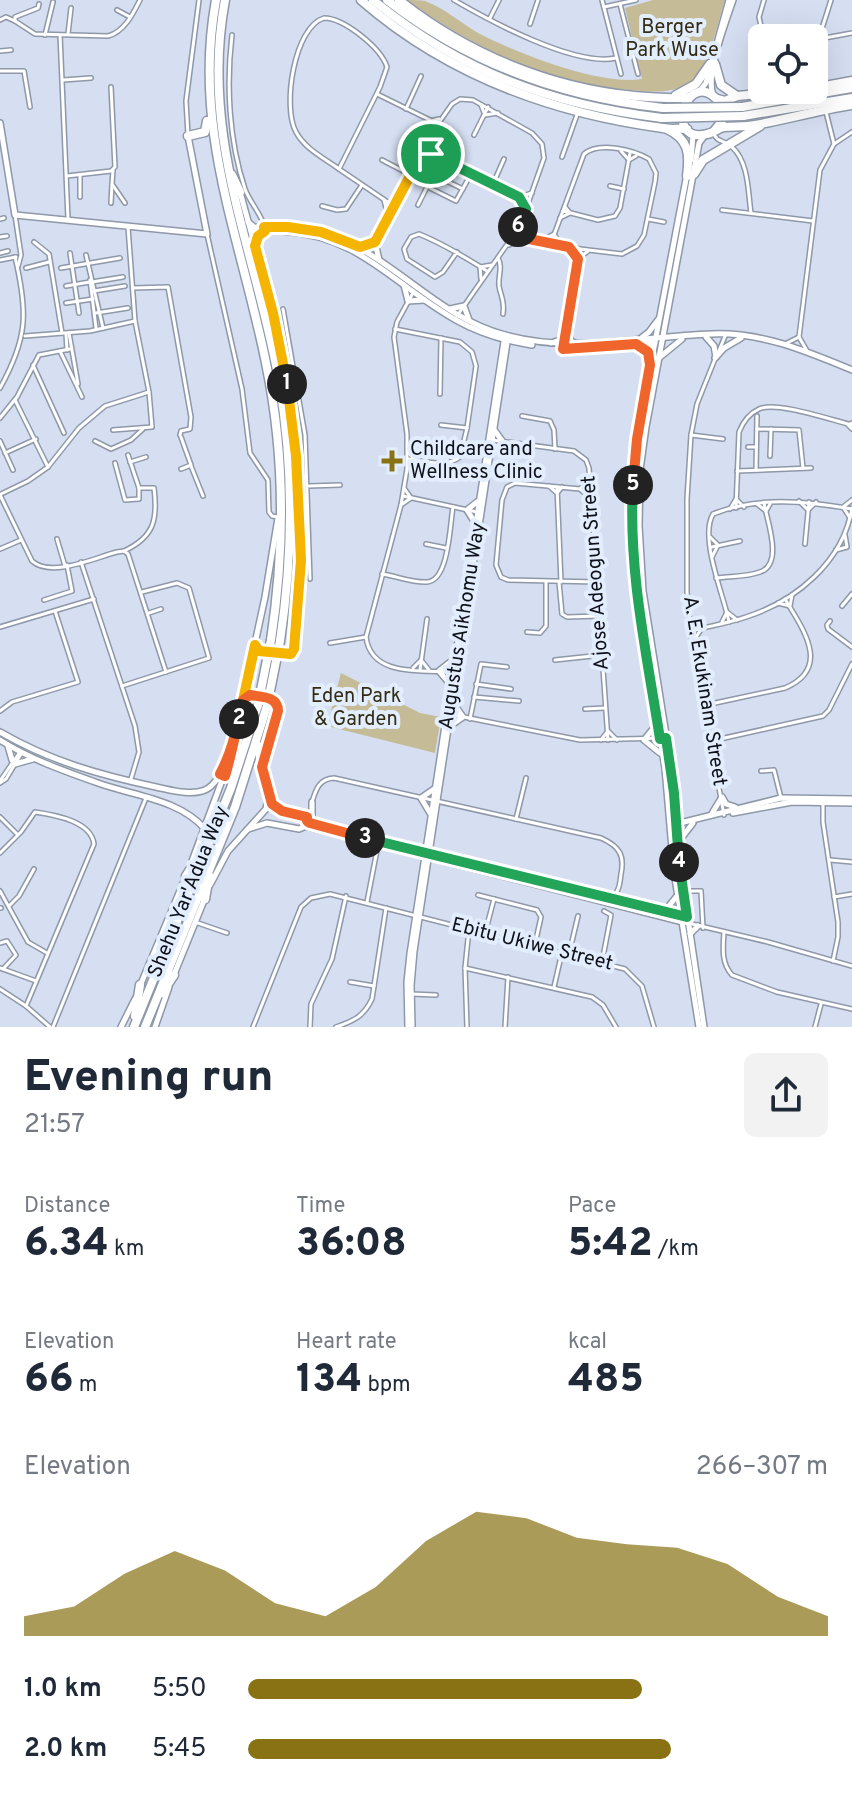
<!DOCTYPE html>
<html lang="en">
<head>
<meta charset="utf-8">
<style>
	body { margin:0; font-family:Overpass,sans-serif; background:#f2f2f3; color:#1f2937; height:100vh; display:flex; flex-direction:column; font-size:30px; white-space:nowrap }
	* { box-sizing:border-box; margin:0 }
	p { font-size:26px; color:#747a83 }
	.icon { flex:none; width:44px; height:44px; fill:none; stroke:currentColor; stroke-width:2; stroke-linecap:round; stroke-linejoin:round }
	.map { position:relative; height:1027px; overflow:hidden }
	.drawer { display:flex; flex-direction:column; background:#fff; flex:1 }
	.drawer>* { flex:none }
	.buttons { position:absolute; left:748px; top:24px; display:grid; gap:16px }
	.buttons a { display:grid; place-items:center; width:80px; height:80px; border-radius:12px; background:#fff; box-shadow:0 8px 32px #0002; font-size:40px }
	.pin { position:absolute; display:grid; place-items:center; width:68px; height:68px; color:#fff; margin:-34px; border:4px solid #fff; border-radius:50%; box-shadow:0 2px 8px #0007 }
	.km { position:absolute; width:40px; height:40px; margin:-20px; border-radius:50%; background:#222; color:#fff; font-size:22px; line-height:40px; text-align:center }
	.round { display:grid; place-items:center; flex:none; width:84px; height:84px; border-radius:12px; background:#f2f2f3 }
	.summary { display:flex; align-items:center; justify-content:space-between; height:136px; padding:0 24px }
	h1 { font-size:44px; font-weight:800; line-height:60px }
	.stats { display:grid; grid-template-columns:repeat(3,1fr); gap:12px; height:136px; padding:8px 24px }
	.stats div { display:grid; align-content:center }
	.stats b { font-size:40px; font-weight:800 }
	.stats small { font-size:22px; font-weight:400 }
	.stats p { font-size:22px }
	.chart { height:224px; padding:16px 24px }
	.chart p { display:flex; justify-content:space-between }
	.chart svg { width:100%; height:144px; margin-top:8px; fill:#887213; opacity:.7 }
	ul { padding:0 24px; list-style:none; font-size:26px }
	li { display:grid; grid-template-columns:128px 96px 1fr; align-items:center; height:60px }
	li i { height:20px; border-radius:10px; background:#887213 }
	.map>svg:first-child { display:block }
	.green { fill:#c5bb97 }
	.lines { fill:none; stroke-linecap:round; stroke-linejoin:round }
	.street-casing { stroke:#8e98a8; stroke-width:6 }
	.secondary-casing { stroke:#8e98a8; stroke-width:8 }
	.highway-casing { stroke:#8e98a8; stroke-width:11 }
	.street { stroke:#fff; stroke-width:3 }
	.secondary { stroke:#fff; stroke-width:5 }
	.highway { stroke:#fff; stroke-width:8 }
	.highway-bridge-casing { stroke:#8e98a8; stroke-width:11; stroke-linecap:butt }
	.highway-bridge { stroke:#fff; stroke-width:8 }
	.split-1-casing { stroke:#fff; stroke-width:16 }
	.split-2-casing { stroke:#fff; stroke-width:16 }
	.split-3-casing { stroke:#fff; stroke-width:16 }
	.split-4-casing { stroke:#fff; stroke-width:16 }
	.split-5-casing { stroke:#fff; stroke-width:16 }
	.split-6-casing { stroke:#fff; stroke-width:16 }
	.split-7-casing { stroke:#fff; stroke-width:16 }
	.split-1 { stroke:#f5b400; stroke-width:10 }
	.split-2 { stroke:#f5b400; stroke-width:10 }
	.split-3 { stroke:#f0652b; stroke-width:10 }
	.split-4 { stroke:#22a559; stroke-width:10 }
	.split-5 { stroke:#22a559; stroke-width:10 }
	.split-6 { stroke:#f0652b; stroke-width:10 }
	.split-7 { stroke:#22a559; stroke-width:10 }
	.poi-dot { fill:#887213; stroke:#e2edfe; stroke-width:3 }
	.labels { text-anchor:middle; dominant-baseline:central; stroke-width:8; stroke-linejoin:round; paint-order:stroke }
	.park-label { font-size:20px; fill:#332c12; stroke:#e2edfe }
	.poi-label { font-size:20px; fill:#0e1117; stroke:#e2edfe; text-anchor:start }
	.street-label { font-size:20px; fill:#0e1117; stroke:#e2edfe }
</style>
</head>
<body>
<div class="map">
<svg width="852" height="1027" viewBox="0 0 852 1027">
	<rect width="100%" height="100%" fill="#d5dff1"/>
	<g class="green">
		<path d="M407,0C412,0 420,0 425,1C444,8 461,23 478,33C517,53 599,86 642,79L625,8L653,0H725C717,23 710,69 689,83C672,94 650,92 630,90C548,84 473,48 407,0Z"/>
		<polygon points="341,673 420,713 441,717 435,753 327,726"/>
	</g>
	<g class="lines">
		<g class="street-casing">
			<g id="street">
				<path d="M454,0C490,21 575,67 616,58"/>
				<polyline points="602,0 621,74"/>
				<polyline points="764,0 759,17 761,26 796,38"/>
				<path d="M39,4L38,8L15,17V21L35,34L108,36C124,32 133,14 140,0"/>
				<polyline points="620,4 638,74"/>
				<polyline points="604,7 636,0"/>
				<polyline points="117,10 130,17"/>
				<path d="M324,18C344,18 381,48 387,67L380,87L339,169C324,158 305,149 296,132C282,107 294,27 324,18Z"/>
				<polyline points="490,18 499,0"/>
				<polyline points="0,20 6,17 15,21"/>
				<polyline points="530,24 538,0"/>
				<polyline points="68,34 71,8"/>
				<polyline points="45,35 53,2"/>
				<polyline points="60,35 68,219"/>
				<path d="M232,35C226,85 229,141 245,189C250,203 261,213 265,228"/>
				<polyline points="819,38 831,0"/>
				<polyline points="814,40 852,33"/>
				<polyline points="0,51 11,50"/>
				<polyline points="0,71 24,71 30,107"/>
				<polyline points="63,80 91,78"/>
				<polyline points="377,94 438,124"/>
				<polyline points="481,105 485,115 498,113"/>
				<polyline points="406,109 421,76"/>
				<polyline points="826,112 834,144"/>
				<polyline points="434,132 431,121 439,119"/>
				<path d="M713,132C717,143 724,140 732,147C749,162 748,193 751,213"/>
				<polyline points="188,135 186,101 199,0"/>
				<polyline points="474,135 488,107"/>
				<polyline points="424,151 529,201"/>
				<polyline points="621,151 629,160 636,156"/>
				<polyline points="562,157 578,112"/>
				<polyline points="382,160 411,175"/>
				<polyline points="339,169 392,205"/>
				<polyline points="113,170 112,184 125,203"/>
				<polyline points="434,175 463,189"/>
				<polyline points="67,176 111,171 115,167 111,87"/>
				<polyline points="80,176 80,197"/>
				<polyline points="407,180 404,172 415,168"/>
				<polyline points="493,184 504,159"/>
				<polyline points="610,186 624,189"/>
				<polyline points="428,187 456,201 471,174"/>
				<polyline points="384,200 388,216"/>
				<polyline points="111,203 112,184"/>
				<polyline points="418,205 441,159"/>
				<polyline points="322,206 337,210 346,209 362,185"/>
				<polyline points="526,209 519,197 532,193"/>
				<polyline points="722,210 813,221"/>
				<polyline points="563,211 598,220 615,216 620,208 630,153"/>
				<polyline points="15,215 21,255 18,266"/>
				<polyline points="560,218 570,213 565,207"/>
				<polyline points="0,219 4,218"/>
				<polyline points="648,219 664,222"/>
				<polyline points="207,234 242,389 250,453 268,480 269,512 272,516 278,517"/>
				<polyline points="513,236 580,249"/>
				<polyline points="0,237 7,236"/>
				<polyline points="541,241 554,234 561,245"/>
				<polyline points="34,242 49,254 62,333"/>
				<path d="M551,243L584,154C599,141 633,150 649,159L656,173L655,182L644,235L637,246L622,254L580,249L563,349"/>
				<polyline points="509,245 524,238 517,228"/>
				<polyline points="569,247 578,259 588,251"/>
				<path d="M457,252L443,272L435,277L407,259L404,249L411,237L419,234C444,244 465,257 487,271"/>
				<polyline points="0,253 8,251"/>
				<polyline points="70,253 79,313"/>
				<polyline points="368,253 438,124 452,104 460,99 473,100 532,133 542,144 544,158 526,209 513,236 457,316"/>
				<polyline points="86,255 103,328"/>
				<path d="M498,258C503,268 498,275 499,286C501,298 505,300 503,314"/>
				<polyline points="0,260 16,257"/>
				<polyline points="26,268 49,262"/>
				<polyline points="61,268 120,258"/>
				<polyline points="481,279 480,267 492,265"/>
				<polyline points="90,280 96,328"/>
				<polyline points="92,282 123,277"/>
				<polyline points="66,286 90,282"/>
				<polyline points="133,288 168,287 191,417 190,429 181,431 180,435"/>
				<polyline points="94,291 125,286"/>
				<path d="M414,291L397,322L394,337L407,434V469L401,505L366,637C371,677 421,670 452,672"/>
				<polyline points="66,303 93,299"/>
				<polyline points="283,309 305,435 310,579"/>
				<polyline points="96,313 128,308"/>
				<path d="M395,329L460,342L472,352L476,366L467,428L460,457C446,468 425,461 408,459"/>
				<polyline points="69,333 78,384"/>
				<polyline points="66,334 67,350"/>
				<polyline points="25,336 90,331 135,321"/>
				<polyline points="785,344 799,337"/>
				<polyline points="60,351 82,397"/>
				<polyline points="807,351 799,337 820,170 834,144 852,132"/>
				<polyline points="718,353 726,334"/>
				<polyline points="715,359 697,404 691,435 687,499 687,592 692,643 724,815"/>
				<polyline points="33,365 64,433"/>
				<path d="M0,388C28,338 28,312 15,257"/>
				<polyline points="440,394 441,338"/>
				<polyline points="15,400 48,467"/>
				<polyline points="522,416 550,421 554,430 555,449"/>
				<polyline points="0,418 17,397 39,355 70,349"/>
				<polyline points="852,423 848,425 852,429"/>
				<polyline points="441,425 467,428"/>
				<polyline points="757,429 799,430 803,468"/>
				<polyline points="113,430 152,427 149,392 135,321 128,227"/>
				<polyline points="691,435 723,439"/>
				<polyline points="181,437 191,465 181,469"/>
				<polyline points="492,440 574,451 586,460 589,468 608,740"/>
				<polyline points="0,441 13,470"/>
				<polyline points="95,441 111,449 131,440 143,429"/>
				<polyline points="748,447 756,447"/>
				<polyline points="5,453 36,439"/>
				<polyline points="770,456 771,429"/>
				<polyline points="130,462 146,457"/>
				<polyline points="115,463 125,500 139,499 139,488"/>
				<polyline points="191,466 203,496"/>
				<polyline points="407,469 415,460 408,452"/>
				<polyline points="756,470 757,416"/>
				<polyline points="737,471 811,468"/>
				<polyline points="309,486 340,485"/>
				<polyline points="549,486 557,493 562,487"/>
				<polyline points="557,487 561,582"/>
				<polyline points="591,490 515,483 507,487 502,500 496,565 501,577 508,580 597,582"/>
				<polyline points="1,494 28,481 48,467 79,428 105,406 149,392"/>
				<path d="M0,495L32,561C51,578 94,558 117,552L124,551L128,554L166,672"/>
				<polyline points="403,496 477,512"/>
				<polyline points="590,498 580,489 590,479"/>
				<polyline points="799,501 808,510 816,502"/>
				<polyline points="757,504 766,511 770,504"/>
				<polyline points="401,505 411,498 404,488"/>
				<path d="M736,508L739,432C743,422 748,414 759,409C777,401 831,420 852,425"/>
				<polyline points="730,509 736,499 744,507"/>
				<polyline points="850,518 843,507 852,500"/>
				<polyline points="710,537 718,545 712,557"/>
				<polyline points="57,539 65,566"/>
				<polyline points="426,544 446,548"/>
				<polyline points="805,544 809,502"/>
				<polyline points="712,547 740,541"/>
				<polyline points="0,549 21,540"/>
				<polyline points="836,550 847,547 845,535"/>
				<path d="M124,551C154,537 158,520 154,488H139L128,455"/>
				<polyline points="81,562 135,726 139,752 131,779"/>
				<path d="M382,574C396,576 413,583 427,582C449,581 450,524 453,507"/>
				<polyline points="597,574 589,582 598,590"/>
				<path d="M716,578C730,576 747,577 760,572C784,564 767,521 764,503"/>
				<polyline points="559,582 562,614 567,617 599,616"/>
				<polyline points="44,600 72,591 67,565"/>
				<polyline points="778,603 790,606 792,595"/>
				<polyline points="842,606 852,594"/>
				<polyline points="149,613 161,609"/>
				<polyline points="830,621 827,625 828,629 852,647"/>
				<polyline points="689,622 702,628 692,643"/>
				<polyline points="722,622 727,612 737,620"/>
				<path d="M729,622C724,596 699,538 713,514C758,496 805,501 852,509"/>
				<polyline points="0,627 94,599"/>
				<path d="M692,631C710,626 728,623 746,617C796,601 843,562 852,508"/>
				<polyline points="527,632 540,633 546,626 546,582"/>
				<polyline points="330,643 366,637"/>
				<polyline points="555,660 602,655"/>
				<polyline points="413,668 421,660 429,670"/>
				<polyline points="420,670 427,619"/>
				<polyline points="476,684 511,689"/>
				<polyline points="122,686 209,658 189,588 177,583 142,592"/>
				<polyline points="474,697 519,701"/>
				<polyline points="705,698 712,704 706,713"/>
				<path d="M706,705L785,688C832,668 803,629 785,599"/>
				<polyline points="585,709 605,708"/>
				<polyline points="0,711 12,702 78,682 55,611"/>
				<polyline points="449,714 580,740 666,738"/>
				<polyline points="470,719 481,664 507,667"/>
				<polyline points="712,734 718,739 713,750"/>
				<polyline points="601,740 608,731 617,740"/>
				<polyline points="711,741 823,716 829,710 852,664"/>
				<polyline points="761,771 774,770 781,798"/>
				<polyline points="0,781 20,752"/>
				<polyline points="0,783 6,779 21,754"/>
				<path d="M312,802C316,789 319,779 334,778L601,838C619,846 625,855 621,874C620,883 619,892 612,899"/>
				<polyline points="823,803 823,822 838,922 838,937 833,961"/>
				<polyline points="0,817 17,834"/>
				<polyline points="516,819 526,778"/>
				<path d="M0,853L21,832L35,812C55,815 91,821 94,844L26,1006"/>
				<polyline points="830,860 852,862"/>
				<polyline points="0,891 28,942 47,953"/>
				<polyline points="685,891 701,891 703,928"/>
				<polyline points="478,895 537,910 541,917 535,944"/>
				<polyline points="834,897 852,894"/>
				<polyline points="367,902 378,845"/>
				<polyline points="9,906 19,896 34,869"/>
				<polyline points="0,908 1,908"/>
				<polyline points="195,922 227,933"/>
				<polyline points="688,923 768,942 852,966"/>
				<path d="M724,932C723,948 721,963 732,975L777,992L852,1009"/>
				<polyline points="485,933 494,899"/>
				<polyline points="0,943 7,941 16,955 3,969"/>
				<polyline points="569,954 578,916"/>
				<polyline points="602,962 611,915 604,911"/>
				<polyline points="0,968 36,981"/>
				<polyline points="465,968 592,997 603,1005 616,1027"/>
				<polyline points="350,982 374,986"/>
				<polyline points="554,987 562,952"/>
				<polyline points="0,989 26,1006 50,1027"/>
				<polyline points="411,994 436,995"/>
				<polyline points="53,1027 146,798"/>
				<polyline points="253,1027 301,907 311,898 330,894 625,969 642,986 654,1027"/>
				<polyline points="310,1027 311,1004 332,959 346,896"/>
				<path d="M336,1027C354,1021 364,1016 372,999L386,908"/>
				<polyline points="467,1027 465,968 469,929"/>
				<polyline points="505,1027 508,977"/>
				<polyline points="815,1027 821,1004"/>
			</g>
		</g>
		<g class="secondary-casing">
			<g id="secondary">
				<polyline points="698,93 706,83 729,0"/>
				<path d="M713,95C705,75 726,21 733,0"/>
				<polyline points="0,123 15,215 207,234 188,136"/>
				<polyline points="691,160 693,135"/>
				<polyline points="687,174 639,426 632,516 637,592 665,768 674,872 699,1027"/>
				<polyline points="240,192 269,297"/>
				<path d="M248,222L254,227C276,228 298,226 320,232C389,250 433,316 505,335C575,354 641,336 712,334C762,332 806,351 852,370"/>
				<path d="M255,246C259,230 269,230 283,231C361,236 393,285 456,320C479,333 506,341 532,345"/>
				<polyline points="360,247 375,242 379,260"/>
				<polyline points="404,285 408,301 424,300"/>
				<polyline points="271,307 288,389 298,498"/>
				<polyline points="450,309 464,306 469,320"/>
				<polyline points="706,337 714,346 716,357"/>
				<polyline points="640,339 649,332 658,320"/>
				<polyline points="551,343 560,340 566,332 571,341 579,345"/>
				<polyline points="602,348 655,343"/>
				<polyline points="660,357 682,339"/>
				<polyline points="715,358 724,348 741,338"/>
				<polyline points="491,452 503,442 495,431"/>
				<polyline points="474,521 467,510 477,502"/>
				<polyline points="255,646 259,651 291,654 294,649 301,570 299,512"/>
				<polyline points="449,683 439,671 453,660"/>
				<polyline points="243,700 250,695 274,700 278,706 276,722 263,761"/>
				<polyline points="657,724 644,740 660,753"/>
				<polyline points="450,726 463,717 453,703"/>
				<path d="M0,732C50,761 100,775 156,787C171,790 190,796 205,790C216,785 222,771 227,761"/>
				<path d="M0,740C30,759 64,771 98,783C134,796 179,799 205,829"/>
				<polyline points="8,746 12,760"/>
				<polyline points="15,764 33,759"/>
				<polyline points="269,797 274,807 307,817 307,821"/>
				<polyline points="312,802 312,817 317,824"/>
				<polyline points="430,813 421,798 434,789"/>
				<polyline points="733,813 792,802 852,803"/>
				<polyline points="711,815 722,797 726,804 735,807"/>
				<polyline points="307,821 375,840"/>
				<polyline points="676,824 781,798 852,799"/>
				<polyline points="248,829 267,823 299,829 306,826 683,922"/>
				<polyline points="679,841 693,823"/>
				<polyline points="439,856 682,917"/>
				<polyline points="192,861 230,759 265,597 278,518"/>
				<polyline points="210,885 228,851 266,809 268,798 263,775"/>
				<polyline points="664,912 677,896"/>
				<polyline points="690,934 698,926"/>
				<polyline points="173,977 205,898"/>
				<polyline points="140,986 187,874"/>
				<polyline points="121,1027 135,999"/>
				<polyline points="155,1027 169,987"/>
				<polyline points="408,1027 407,982 410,954 505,335"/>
				<polyline points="412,1027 411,985 414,951 508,336"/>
				<polyline points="704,1027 680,865 671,766 643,591 639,526 640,470 646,427 699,143 705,135"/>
			</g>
		</g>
		<g class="highway-casing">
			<g id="highway">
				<path d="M216,0C192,130 241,238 266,363C285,454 285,548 271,640"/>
				<path d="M225,0C199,137 256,250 279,381C294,467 293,555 280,641"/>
				<path d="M361,0C446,74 551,113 663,128C671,130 679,128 687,129"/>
				<path d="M373,0C460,71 551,105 662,118"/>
				<path d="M387,0C469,64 561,97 663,108"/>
				<path d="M399,0C466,53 549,88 635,96C653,97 672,100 690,97"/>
				<polyline points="715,64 721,85 737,96"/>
				<polyline points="814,88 852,81"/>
				<polyline points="676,95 696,84 710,64"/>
				<polyline points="717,99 725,101 737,96 802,90"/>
				<polyline points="742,107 852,88"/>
				<polyline points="743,116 852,98"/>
				<path d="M667,129C689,139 690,154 687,176"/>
				<path d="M715,130L722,121L720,103C687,62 662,146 707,134C714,133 718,128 724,127C734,126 745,127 755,125C788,119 819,110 852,105"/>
				<polyline points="188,136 205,132 207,121"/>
				<polyline points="694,174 703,160 760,126"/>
				<polyline points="232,175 240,192"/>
				<polyline points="268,316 268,295"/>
				<polyline points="294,519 298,499"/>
				<polyline points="258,746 263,777"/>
				<polyline points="186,876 199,856"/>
				<polyline points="205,899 209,876"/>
				<polyline points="162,993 174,975"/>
				<polyline points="135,1016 140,985"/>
				<polyline points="134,1027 231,788 258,705"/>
				<polyline points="145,1027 235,807 267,706"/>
			</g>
		</g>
		<use href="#street" class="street"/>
		<use href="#secondary" class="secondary"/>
		<use href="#highway" class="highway"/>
		<g class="highway-bridge-casing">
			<g id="highway-bridge">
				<polyline points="663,108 742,107"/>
				<polyline points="662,118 743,116"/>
				<polyline points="258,705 271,640"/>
				<polyline points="267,706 280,641"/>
			</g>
		</g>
		<use href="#highway-bridge" class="highway-bridge"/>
	</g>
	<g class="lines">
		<g class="split-1-casing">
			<polyline id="split-1" points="287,384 273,313 255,246 258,236 265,231 264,227 288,227 321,232 360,247 375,242 420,157 431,154"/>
		</g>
		<g class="split-2-casing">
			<polyline id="split-2" points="239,719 255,645 259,651 291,654 294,649 301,560 296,456 287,384"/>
		</g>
		<g class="split-3-casing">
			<path id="split-3" d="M239,719C234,738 231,757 225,776L220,774C233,750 237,726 243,700L250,695C261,697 278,696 278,711L262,767L272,804L282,811L307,817V821L310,823L365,838"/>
		</g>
		<g class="split-4-casing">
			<polyline id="split-4" points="365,838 687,917 679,862"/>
		</g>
		<g class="split-5-casing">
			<path id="split-5" d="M633,485C628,571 647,655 660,739L666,738L674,793L679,862"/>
		</g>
		<g class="split-6-casing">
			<polyline id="split-6" points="518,227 524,238 569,247 578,259 563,349 636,344 648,352 650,365 637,439 633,485"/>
		</g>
		<g class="split-7-casing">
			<polyline id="split-7" points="431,154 519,197 526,209 518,227"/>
		</g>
		<use href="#split-1" class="split-1"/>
		<use href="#split-2" class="split-2"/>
		<use href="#split-3" class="split-3"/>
		<use href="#split-4" class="split-4"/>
		<use href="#split-5" class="split-5"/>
		<use href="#split-6" class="split-6"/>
		<use href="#split-7" class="split-7"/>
	</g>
	<path class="poi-dot" d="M388 449h8v8h8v8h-8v8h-8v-8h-8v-8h8z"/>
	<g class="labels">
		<g class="park-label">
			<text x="672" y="28">Berger<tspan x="672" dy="23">Park Wuse</tspan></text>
			<text x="356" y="697">Eden Park<tspan x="356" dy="23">&amp; Garden</tspan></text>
		</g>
		<g class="poi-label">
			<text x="410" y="450">Childcare and<tspan x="410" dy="23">Wellness Clinic</tspan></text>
		</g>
		<g class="street-label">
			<text transform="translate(596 573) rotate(-94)">Ajose Adeogun Street</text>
			<text transform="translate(463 626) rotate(-81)">Augustus Aikhomu Way</text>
			<text transform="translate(704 691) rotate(81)">A. E. Ekukinam Street</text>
			<text transform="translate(189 892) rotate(-68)">Shehu Yar'Adua Way</text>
			<text transform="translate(532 945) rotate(14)">Ebitu Ukiwe Street</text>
		</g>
	</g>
</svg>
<div class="buttons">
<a><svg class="icon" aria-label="locate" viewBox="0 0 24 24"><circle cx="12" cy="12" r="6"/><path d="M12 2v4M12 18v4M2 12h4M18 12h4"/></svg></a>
</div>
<div class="pin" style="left:431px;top:154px;background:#1e9e55"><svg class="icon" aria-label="arrive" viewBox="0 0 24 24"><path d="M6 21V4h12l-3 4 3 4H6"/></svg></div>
<b class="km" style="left:287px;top:384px">1</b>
<b class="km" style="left:239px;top:719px">2</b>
<b class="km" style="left:365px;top:838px">3</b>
<b class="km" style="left:679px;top:862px">4</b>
<b class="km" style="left:633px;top:485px">5</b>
<b class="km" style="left:518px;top:227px">6</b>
</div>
<section class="drawer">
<div class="summary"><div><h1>Evening run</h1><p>21:57</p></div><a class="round"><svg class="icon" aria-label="share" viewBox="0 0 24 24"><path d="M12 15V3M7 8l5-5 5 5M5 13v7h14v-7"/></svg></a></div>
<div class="stats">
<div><p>Distance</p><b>6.34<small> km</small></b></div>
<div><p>Time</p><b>36:08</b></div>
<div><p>Pace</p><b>5:42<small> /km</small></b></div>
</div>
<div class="stats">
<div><p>Elevation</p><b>66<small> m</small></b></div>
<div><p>Heart rate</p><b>134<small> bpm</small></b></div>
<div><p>kcal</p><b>485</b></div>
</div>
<div class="chart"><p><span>Elevation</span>266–307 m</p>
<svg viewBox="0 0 160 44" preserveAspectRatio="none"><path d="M0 44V38L10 35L20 25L30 18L40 24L50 34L60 38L70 29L80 15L90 6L100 8L110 14L120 16L130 17L140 22L150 32L160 38V44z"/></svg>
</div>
<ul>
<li><b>1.0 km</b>5:50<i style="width:68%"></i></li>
<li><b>2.0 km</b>5:45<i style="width:73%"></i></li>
</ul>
</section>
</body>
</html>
